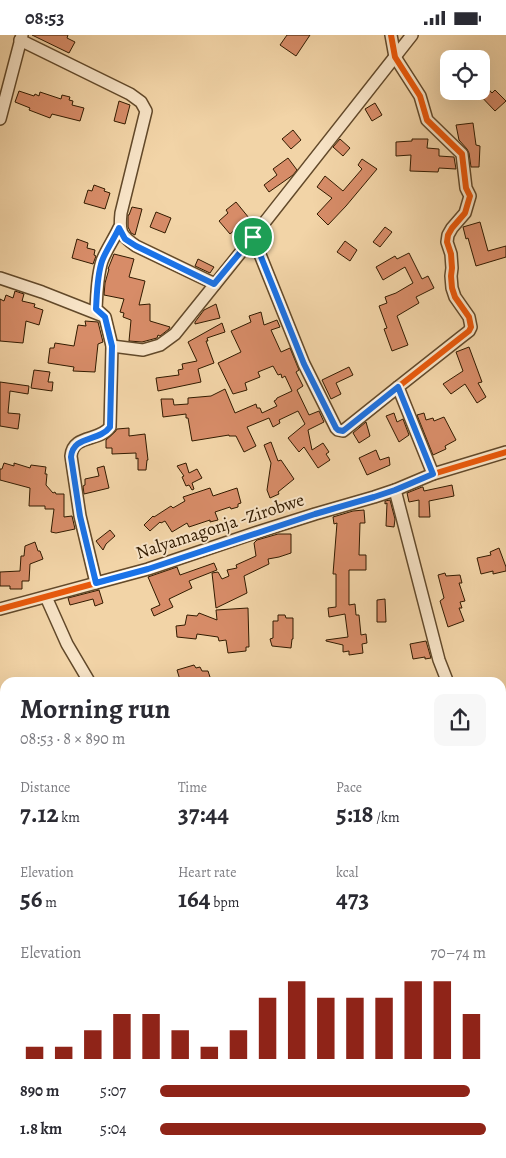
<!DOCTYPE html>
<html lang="en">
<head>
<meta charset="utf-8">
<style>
	body { margin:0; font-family:Alegreya,serif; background:#f7f7f7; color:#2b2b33; height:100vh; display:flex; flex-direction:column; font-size:19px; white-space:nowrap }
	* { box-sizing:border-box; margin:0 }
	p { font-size:16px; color:#7c7c81 }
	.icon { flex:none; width:28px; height:28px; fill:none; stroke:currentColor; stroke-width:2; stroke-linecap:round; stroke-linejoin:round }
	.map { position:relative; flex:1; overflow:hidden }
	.panel { position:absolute; left:0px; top:642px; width:506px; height:481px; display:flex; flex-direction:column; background:#fff; border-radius:15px 15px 0 0; box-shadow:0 5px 20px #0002 }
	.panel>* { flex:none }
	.buttons { position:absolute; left:440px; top:15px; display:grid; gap:10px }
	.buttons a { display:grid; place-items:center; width:50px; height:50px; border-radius:10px; background:#fff; box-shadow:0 5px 20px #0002; font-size:25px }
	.pin { position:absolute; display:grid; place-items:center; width:42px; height:42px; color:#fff; margin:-21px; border:2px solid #fff; border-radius:50%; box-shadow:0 1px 5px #0007 }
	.round { display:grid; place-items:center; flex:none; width:52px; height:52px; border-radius:10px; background:#f7f7f7 }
	.overview { display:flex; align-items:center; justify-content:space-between; height:85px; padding:0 20px }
	h1 { font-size:28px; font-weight:600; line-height:38px }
	.metrics { display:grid; grid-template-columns:repeat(3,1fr); gap:8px; height:85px; padding:5px 20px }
	.metrics div { display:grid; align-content:center }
	.metrics b { font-size:25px; font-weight:600 }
	.metrics small { font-size:14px; font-weight:400 }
	.metrics p { font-size:14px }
	.chart { height:140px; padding:10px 20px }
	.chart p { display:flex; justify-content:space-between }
	.chart svg { width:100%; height:90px; margin-top:5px; stroke:#8f2418; stroke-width:6 }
	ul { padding:0 20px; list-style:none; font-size:16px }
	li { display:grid; grid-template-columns:80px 60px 1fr; align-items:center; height:38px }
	li i { height:12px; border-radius:6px; background:#8f2418 }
	.status { display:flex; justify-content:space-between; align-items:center; height:35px; padding:0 25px; background:#fff; direction:ltr }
	.status svg { height:14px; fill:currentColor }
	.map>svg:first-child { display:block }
	.building { fill:#d78c68; stroke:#321b00 }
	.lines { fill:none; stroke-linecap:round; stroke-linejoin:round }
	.street-casing { stroke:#62492a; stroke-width:14 }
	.street { stroke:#f7e3c6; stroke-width:11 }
	.cycleway-casing { stroke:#f7e3c6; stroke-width:9 }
	.cycleway { stroke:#e8590c; stroke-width:6 }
	.route-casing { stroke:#fff; stroke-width:10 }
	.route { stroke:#1a73e8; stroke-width:6 }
	.labels { text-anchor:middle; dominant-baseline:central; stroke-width:4; stroke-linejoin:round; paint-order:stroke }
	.street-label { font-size:18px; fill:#321b00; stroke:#f7e3c6 }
</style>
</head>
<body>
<div class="status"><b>08:53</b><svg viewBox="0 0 49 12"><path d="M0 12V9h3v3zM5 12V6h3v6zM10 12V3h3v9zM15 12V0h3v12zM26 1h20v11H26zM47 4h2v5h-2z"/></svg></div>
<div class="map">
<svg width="506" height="1123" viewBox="0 0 506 1123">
	<rect width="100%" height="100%" fill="#f2d4a7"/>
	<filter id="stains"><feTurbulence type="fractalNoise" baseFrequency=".004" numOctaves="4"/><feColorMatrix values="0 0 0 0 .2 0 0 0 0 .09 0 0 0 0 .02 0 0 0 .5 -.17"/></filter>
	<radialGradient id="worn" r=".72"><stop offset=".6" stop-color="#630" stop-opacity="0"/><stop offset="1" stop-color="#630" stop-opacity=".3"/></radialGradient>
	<g class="building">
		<polygon points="32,0 68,0 67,3 75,7 69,18"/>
		<polygon points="287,0 310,0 296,21 280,10"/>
		<polygon points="481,46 492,58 495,55 506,66 495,76 476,56 481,56"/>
		<polygon points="19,56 34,61 35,59 39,61 40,57 61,64 62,60 70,62 69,65 73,66 72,70 84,73 80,86 52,79 50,83 29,75 30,73 15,67"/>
		<polygon points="119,66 130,70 125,89 114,86"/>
		<polygon points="375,68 382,80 372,86 365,74"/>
		<polygon points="473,88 476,110 480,111 479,132 471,132 469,118 467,114 459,105 456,90"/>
		<polygon points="293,95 301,105 291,114 282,104"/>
		<polygon points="340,104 350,113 343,121 333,112"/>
		<polygon points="412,104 428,104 427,113 439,114 439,121 454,122 456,134 439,133 438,137 410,136 411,120 396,121 396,107 412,106"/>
		<polygon points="288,123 297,135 293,140 269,157 264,150 277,140 273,134"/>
		<polygon points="362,124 377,134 346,171 328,190 317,179 332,163 317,152 325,141 343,156 362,134 358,130"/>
		<polygon points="94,150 105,154 104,156 110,158 105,174 84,168 88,155 92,156"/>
		<polygon points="236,167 249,183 230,199 219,186 228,178 226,175"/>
		<polygon points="132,172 142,174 135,200 131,198 128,192 128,180 129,180"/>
		<polygon points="156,177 171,183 165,198 150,192"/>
		<polygon points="480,187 488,216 506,211 506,222 476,231 468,203 466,204 463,192"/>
		<polygon points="385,192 392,197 380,212 373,207"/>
		<polygon points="77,204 88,208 87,213 95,215 94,220 96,221 93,229 72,223"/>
		<polygon points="345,206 357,215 350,226 337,217"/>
		<polygon points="409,218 422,244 428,241 434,253 416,262 419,268 397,281 408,310 392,316 384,294 387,293 379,271 387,268 385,262 396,258 413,248 405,232 383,245 376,232 395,221 397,224"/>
		<polygon points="114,219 134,224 129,242 145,246 139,270 150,269 150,286 170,292 169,294 160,301 158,300 157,303 142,307 129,306 131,285 123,282 124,278 120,277 124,264 104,260 105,248 109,234 108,234"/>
		<polygon points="198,224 214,232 210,238 195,231"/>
		<polygon points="15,256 24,259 22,266 35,269 34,272 43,275 39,290 26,286 23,308 0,306 0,264 4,266 6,260 13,263"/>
		<polygon points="216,269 220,283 195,289 195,287 204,275"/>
		<polygon points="261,277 264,290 277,285 280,292 271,295 281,317 290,313 299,335 296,337 303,351 297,355 309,380 319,376 324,387 308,395 312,415 323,408 329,417 326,419 330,425 318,433 304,412 299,417 288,403 305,389 298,376 279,385 280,388 273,392 269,383 247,392 256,411 244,417 236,401 229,401 229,400 192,406 188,383 186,383 186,379 163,382 161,364 173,364 174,370 188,369 188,363 211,361 225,354 235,378 256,369 257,373 260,373 262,378 277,371 274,366 276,365 277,363 292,356 285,341 282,343 281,339 278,340 273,331 258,337 260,342 245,348 247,355 233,359 218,328 241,317 231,296 251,287 249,281"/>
		<polygon points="85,286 98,287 103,307 98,309 95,337 73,336 74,332 48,328 50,313 54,313 55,308 74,311 78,290 86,291"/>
		<polygon points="222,288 225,297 207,303 208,306 206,306 214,328 198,334 201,347 158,356 156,343 179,340 178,335 183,334 182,329 197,326 188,307"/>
		<polygon points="469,312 482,347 478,348 486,362 477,368 465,349 451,359 443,349 463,336 456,317"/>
		<polygon points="349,332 353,340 336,348 341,359 331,364 322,345"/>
		<polygon points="34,335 50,337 48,347 53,347 52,356 31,353"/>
		<polygon points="0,347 29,351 28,359 10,356 8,378 20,379 18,394 0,391"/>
		<polygon points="394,378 397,387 403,384 409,400 399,407 386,381"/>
		<polygon points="424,378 426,385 433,383 434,386 444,382 456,405 445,411 446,414 433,420 417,380"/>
		<polygon points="366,387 370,401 359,408 353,398"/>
		<polygon points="129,393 129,401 145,399 148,425 147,425 146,435 138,435 138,423 136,424 136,418 112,419 112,413 106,413 106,405 115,397 117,394"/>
		<polygon points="271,407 278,426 281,425 294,444 278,457 279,459 270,463 267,455 271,428 264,410"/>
		<polygon points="376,415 380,425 389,422 390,430 367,440 359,423"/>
		<polygon points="4,428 14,431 14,428 30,433 31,430 46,432 45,439 47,439 46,450 53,458 55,457 56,459 64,459 64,482 72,481 75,494 56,498 51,497 54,474 45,474 45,471 29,471 30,453 0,445 0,434 2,434"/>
		<polygon points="186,428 189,438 197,434 202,443 192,448 194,454 192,455 189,450 186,451 182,442 184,441 177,431"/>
		<polygon points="104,431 109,453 84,459 83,451 85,450 85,444 99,441 97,433"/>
		<polygon points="452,450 454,461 429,466 430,482 419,482 419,465 409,467 407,458 422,452 423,452 424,456"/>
		<polygon points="210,453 213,461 237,453 241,468 238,469 238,472 231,474 230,472 215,477 218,485 210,487 210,485 189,492 187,488 172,497 165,486 161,488 160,487 150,496 144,490 153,481 154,482 171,471 173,473 185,466 183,462"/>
		<polygon points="390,465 395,484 394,492 386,491 387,468 385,469 385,466"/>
		<polygon points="364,475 365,488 360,488 359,520 366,520 366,535 349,535 349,570 355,569 356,580 359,580 361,600 366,599 367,608 362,609 363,618 349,620 349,616 343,617 343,610 326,606 326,605 348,602 345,579 329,582 328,573 336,572 336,539 333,539 337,488 334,489 333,482 353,476"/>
		<polygon points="110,495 115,501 106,509 103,515 96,506"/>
		<polygon points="278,499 291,499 291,518 279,522 268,524 269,529 244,541 247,558 216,573 212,538 218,537 222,544 229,541 227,535 237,533 236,530 256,521 254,508 257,505"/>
		<polygon points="35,507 38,516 40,516 43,524 30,529 29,546 22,546 22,554 10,554 10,551 0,551 0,537 20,536 21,521 24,521 25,511"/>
		<polygon points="499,513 506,532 506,536 493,539 493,536 481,539 477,523 491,520 490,517"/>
		<polygon points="214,528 217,535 189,546 192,553 169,564 173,572 154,581 151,574 160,570 148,542 177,532 180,540"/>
		<polygon points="445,538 446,541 460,540 462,548 459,548 465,566 460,567 462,573 459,573 464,586 448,592 440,566 444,563 438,540"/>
		<polygon points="99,555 103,568 95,571 93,564 70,570 68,563"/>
		<polygon points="385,564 386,587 377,587 377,565"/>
		<polygon points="248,573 249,612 246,612 246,616 228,618 226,605 219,606 218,602 197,599 196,604 177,602 176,591 185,590 187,580 197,581 199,578 217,585 216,575"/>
		<polygon points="278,580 285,580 286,583 293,583 293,604 292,604 291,613 272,611 270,604 273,603 273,586 278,586"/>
		<polygon points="426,606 431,623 425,624 425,622 413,624 410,609"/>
		<polygon points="194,630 196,633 200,632 202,636 208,636 211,645 206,648 187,648 186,643 180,645 177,635"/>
	</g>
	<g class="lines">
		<g class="street-casing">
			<g id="street">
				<polyline points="391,0 395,22 420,61 427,85 462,119 466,153 470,161 465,178 452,193 448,200 447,207 451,219 452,233 451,241 452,253 455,262 469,282 471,292 469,296 460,303 398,352 433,439"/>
				<path d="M20,5L130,59L141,67L146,76L121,178C119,197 120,200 136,211L215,249"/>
				<polyline points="0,84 22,0"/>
				<polyline points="253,202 304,329 336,393 338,395 343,396 398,352"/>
				<polyline points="0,243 42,257 103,281"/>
				<polyline points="112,311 143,315 160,310 175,299 253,202 412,0"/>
				<polyline points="395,455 439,625 448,648"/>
				<path d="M96,548L80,481L71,421C73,399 99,407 110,392L112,311L105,282L96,274C97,258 97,241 102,226C106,215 114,204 119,193"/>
				<polyline points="46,562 67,609 90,648"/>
				<polyline points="0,574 148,534 258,497 315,479 374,462 395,455 433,439 506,417"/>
				<polyline points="501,793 506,793"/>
				<polyline points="501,1018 506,1020"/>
				<polyline points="437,1119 443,1123"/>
			</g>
		</g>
		<use href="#street" class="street"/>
		<g class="cycleway-casing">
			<g id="cycleway">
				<polyline points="391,0 395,22 420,61 427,85 462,119 466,153 470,161 465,178 452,193 448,200 447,207 451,219 452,233 451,241 452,253 455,262 469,282 471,292 469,296 460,303 398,352 433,439"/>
				<polyline points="0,574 148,534 258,497 315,479 374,462 395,455 433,439 506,417"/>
			</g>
		</g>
		<use href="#cycleway" class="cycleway"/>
	</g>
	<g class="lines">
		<g class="route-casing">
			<path id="route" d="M119,193L125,204L136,211L214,249L253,202L304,329L336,393L338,395L343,396L398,352L433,439L395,455L374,462L315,479L148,534L96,548L80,481L71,422C73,400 99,407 110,392L112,311L105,282L96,274C97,258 97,241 102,226C106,215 114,204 119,193Z"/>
		</g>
		<use href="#route" class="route"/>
	</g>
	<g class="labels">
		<g class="street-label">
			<text transform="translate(220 491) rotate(-18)">Nalyamagonja -Zirobwe</text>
		</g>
	</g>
	<rect width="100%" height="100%" filter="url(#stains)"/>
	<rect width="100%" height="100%" fill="url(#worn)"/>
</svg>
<div class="buttons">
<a><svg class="icon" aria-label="locate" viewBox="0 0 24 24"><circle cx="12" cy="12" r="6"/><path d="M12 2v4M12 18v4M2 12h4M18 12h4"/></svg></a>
</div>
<div class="pin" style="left:253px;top:202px;background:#1e9e55"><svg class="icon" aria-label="arrive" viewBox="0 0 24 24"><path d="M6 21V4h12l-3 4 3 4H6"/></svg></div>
<section class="panel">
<div class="overview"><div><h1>Morning run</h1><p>08:53 · 8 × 890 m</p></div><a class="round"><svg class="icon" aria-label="share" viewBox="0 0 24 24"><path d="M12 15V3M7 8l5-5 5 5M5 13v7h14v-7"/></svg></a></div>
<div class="metrics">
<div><p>Distance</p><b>7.12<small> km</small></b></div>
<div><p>Time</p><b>37:44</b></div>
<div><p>Pace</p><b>5:18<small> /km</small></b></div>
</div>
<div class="metrics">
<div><p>Elevation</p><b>56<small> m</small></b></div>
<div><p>Heart rate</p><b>164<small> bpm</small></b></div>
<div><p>kcal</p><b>473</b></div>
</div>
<div class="chart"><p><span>Elevation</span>70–74 m</p>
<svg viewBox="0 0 160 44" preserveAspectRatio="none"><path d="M5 44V38M15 44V38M25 44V30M35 44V22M45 44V22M55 44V30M65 44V38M75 44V30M85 44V14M95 44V6M105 44V14M115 44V14M125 44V14M135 44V6M145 44V6M155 44V22"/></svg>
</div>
<ul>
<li><b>890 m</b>5:07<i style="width:95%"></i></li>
<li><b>1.8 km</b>5:04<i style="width:100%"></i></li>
</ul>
</section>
</div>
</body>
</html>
